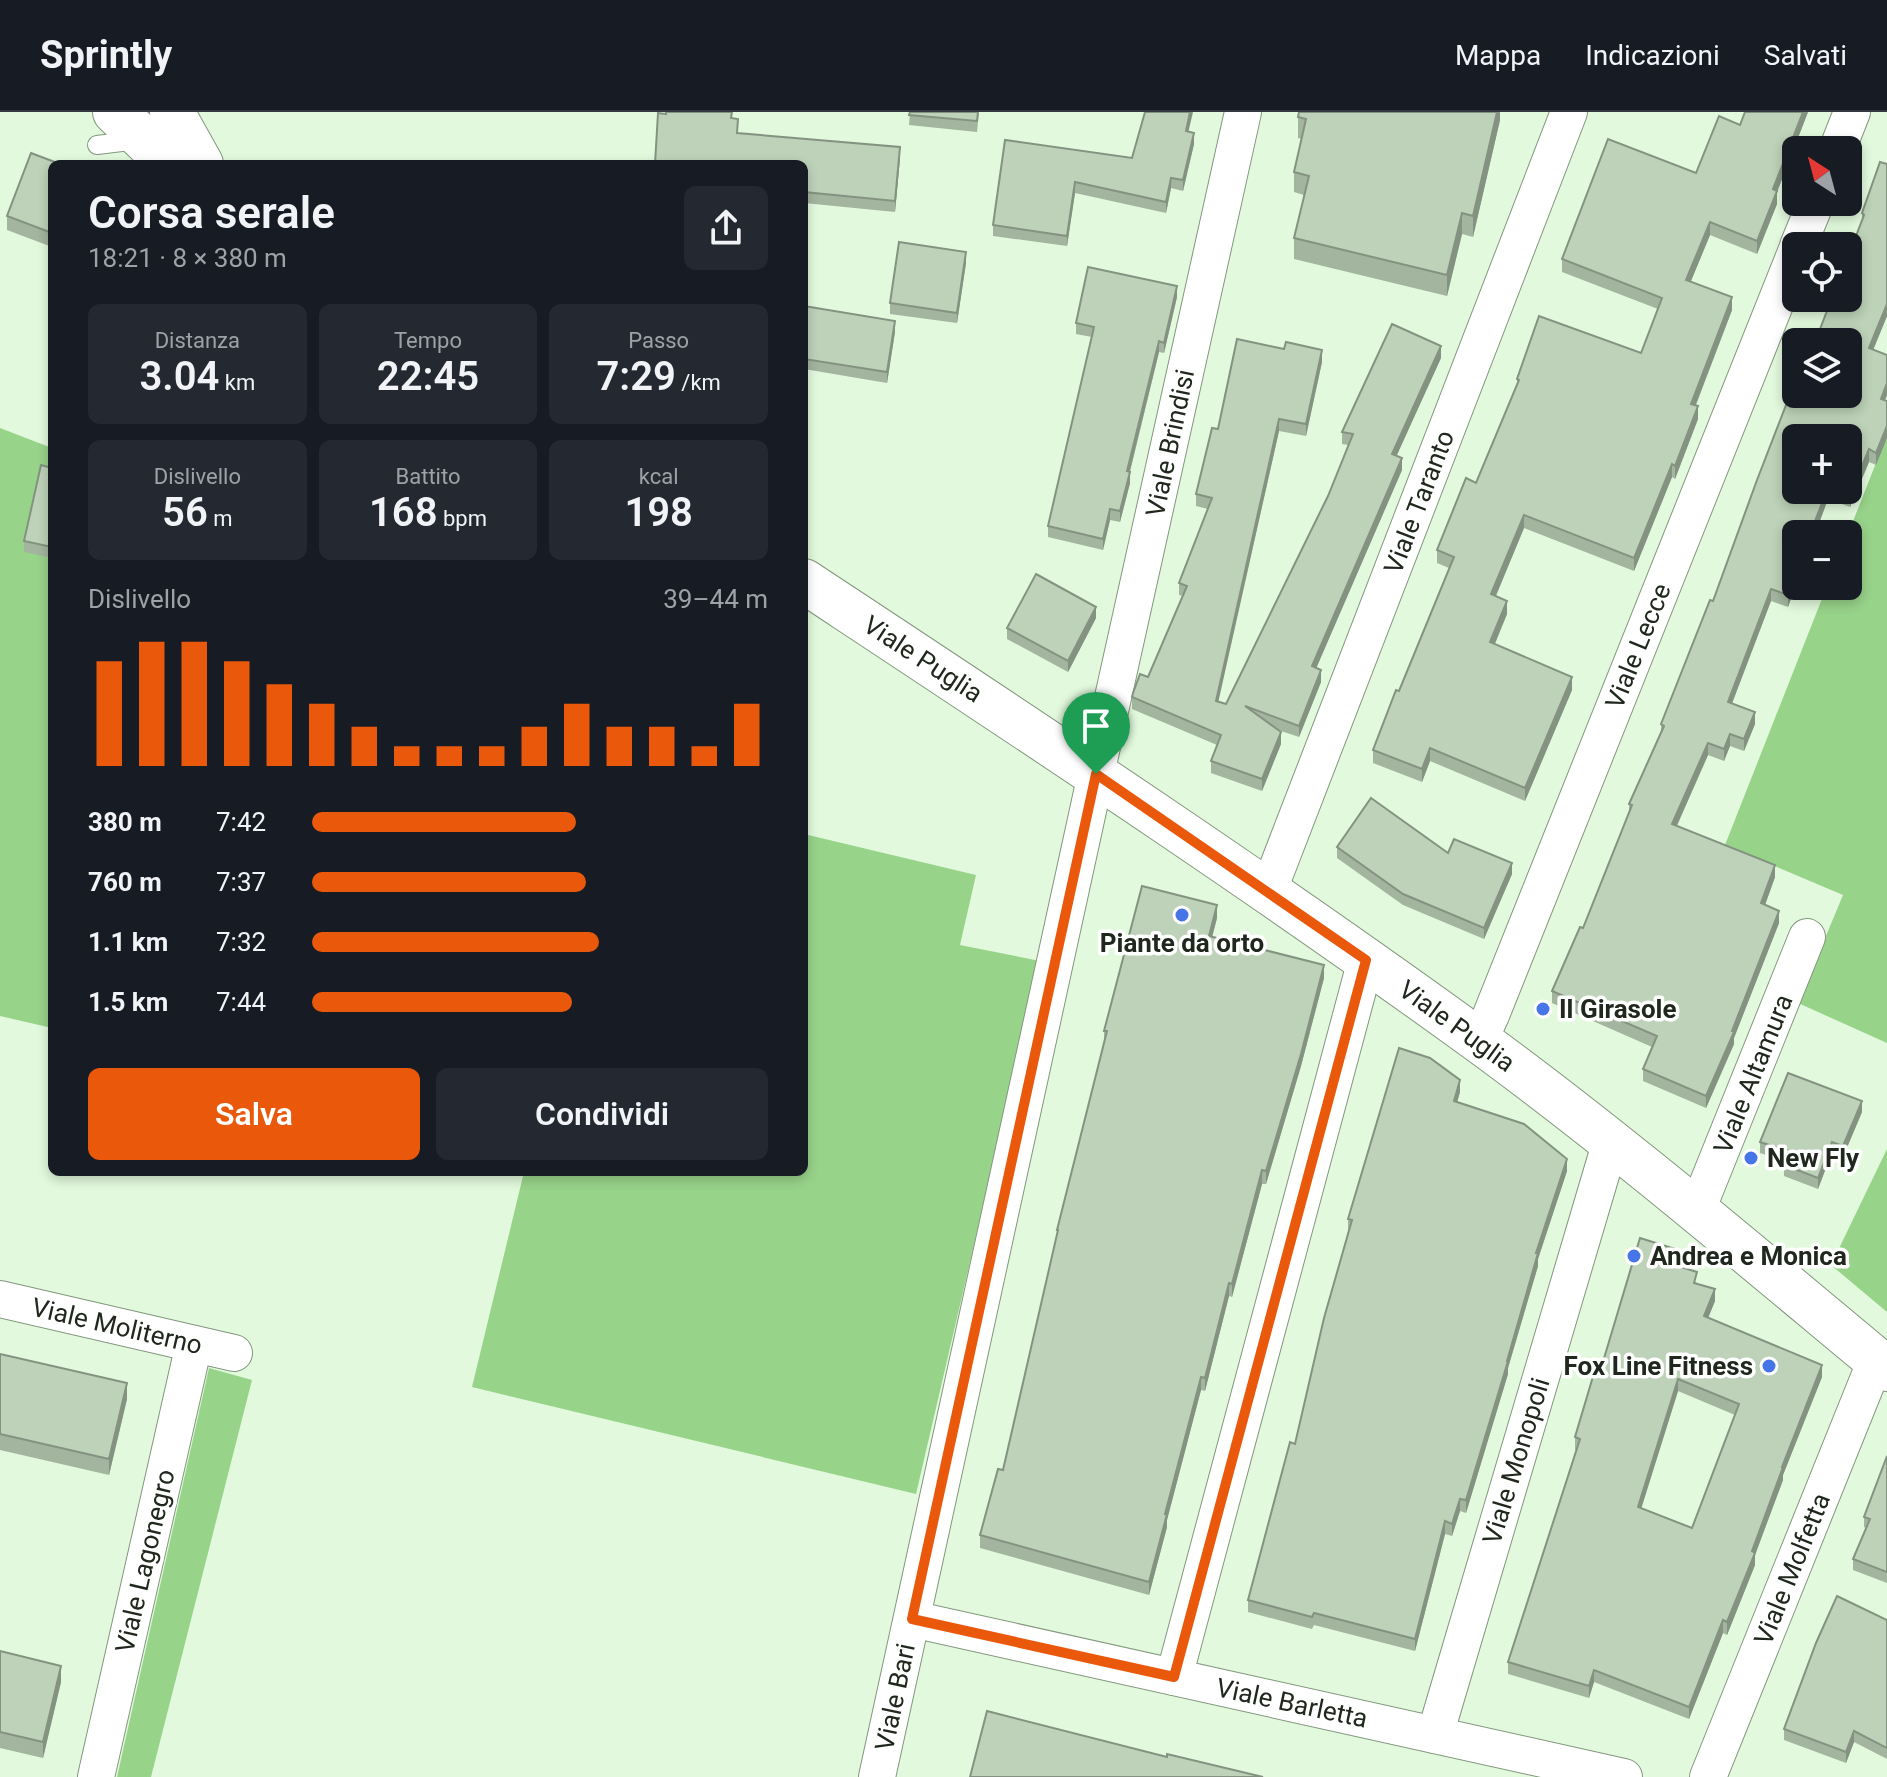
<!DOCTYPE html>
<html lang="it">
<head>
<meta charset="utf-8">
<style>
	body { margin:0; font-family:Roboto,sans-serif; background:#242831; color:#f1f3f6; height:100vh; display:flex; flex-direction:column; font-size:30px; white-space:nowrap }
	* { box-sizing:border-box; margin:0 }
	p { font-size:26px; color:#9ea1a6 }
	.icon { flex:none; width:44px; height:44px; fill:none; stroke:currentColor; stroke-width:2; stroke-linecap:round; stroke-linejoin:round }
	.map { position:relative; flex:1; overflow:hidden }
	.side { position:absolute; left:48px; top:48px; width:760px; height:1016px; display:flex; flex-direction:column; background:#171b24; border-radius:12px; box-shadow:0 4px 12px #0003 }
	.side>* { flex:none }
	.needle { width:52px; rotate:324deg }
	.tools { position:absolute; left:1782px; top:24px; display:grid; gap:16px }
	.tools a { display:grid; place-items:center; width:80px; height:80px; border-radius:12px; background:#171b24; box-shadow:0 4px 12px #0003; font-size:40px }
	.pin { position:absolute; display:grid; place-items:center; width:68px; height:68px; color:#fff; margin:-82px -34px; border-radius:50% 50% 50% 0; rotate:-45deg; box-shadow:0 0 8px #0007 }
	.pin .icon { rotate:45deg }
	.round { display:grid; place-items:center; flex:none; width:84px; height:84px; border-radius:12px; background:#242831 }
	.summary { display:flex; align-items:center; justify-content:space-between; height:136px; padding:0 40px }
	h1 { font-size:44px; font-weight:600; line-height:60px }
	.stats { display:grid; grid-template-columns:repeat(3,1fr); gap:12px; height:136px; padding:8px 40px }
	.stats div { display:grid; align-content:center; border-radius:12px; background:#242831; text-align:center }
	.stats b { font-size:40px; font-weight:600 }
	.stats small { font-size:22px; font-weight:400 }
	.stats p { font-size:22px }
	.chart { height:224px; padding:16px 40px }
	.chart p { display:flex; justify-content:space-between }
	.chart svg { width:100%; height:144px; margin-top:8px; stroke:#ea580c; stroke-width:6 }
	.cta { display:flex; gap:16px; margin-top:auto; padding:16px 40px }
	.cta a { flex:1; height:92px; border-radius:12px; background:#ea580c; color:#fff; font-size:32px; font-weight:600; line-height:92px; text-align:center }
	.cta a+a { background:#242831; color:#f1f3f6 }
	ul { padding:0 40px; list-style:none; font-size:26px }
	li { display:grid; grid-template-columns:128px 96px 1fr; align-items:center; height:60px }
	li i { height:20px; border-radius:10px; background:#ea580c }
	header { display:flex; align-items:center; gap:48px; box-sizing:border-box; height:112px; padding:0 40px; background:#171b24; border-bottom:2px solid #363941 }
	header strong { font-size:38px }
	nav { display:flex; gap:44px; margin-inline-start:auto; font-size:28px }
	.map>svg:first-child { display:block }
	.green { fill:#98d38a }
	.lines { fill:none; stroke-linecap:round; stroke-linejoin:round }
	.lane-casing { stroke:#83977e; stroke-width:20 }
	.street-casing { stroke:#83977e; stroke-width:38 }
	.secondary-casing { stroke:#83977e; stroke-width:46 }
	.lane { stroke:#fff; stroke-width:18 }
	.street { stroke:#fff; stroke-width:36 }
	.secondary { stroke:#fff; stroke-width:44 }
	.wall { fill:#a3b59e; fill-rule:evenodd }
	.shaded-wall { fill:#849381 }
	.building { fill:#bdd2b8; stroke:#849381; stroke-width:2; fill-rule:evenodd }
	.route-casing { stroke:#fff; stroke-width:16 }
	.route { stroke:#ea580c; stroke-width:10 }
	.poi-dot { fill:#4575e7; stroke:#fff; stroke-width:3 }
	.labels { text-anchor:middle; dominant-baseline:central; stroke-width:7; stroke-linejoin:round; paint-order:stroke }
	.street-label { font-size:26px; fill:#20281e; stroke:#fff }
	.poi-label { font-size:26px; font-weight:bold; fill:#20281e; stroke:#fff; text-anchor:start }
</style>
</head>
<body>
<header>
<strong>Sprintly</strong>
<nav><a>Mappa</a><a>Indicazioni</a><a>Salvati</a></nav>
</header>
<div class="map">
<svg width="1887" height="1665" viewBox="0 0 1887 1665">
	<rect width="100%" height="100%" fill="#e2f9dd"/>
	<g class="green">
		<polygon points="0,316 52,336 52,916 0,904"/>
		<polygon points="1887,323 1887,931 1798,891 1843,783 1725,733 1827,474 1848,474 1848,422"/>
		<polygon points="804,722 976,763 960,833 1040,849 916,1382 472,1275 524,1060 804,1060"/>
		<polygon points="1887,1037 1887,1200 1831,1153"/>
		<polygon points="209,1256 252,1268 151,1665 117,1665"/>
	</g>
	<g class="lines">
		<g class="lane-casing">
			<polyline id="lane" points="97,33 138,28"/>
		</g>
		<g class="street-casing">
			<g id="street">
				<polyline points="1837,38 1852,0"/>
				<polyline points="1798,134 1816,90"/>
				<polyline points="1268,780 1569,0"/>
				<polyline points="1479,929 1491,903 1796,140"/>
				<polyline points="1697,1098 1807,825"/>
				<polyline points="0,1187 234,1241"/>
				<polyline points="912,1507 1624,1665"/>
				<polyline points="1174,1565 1366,848"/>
				<polyline points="1435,1623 1611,1029"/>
				<polyline points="96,1665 194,1232"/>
				<polyline points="877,1665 1096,662 1243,0"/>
				<polyline points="1708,1665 1876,1248"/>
			</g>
		</g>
		<g class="secondary-casing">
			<g id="secondary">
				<polyline points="115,0 170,52"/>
				<polyline points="172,0 201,52"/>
				<path d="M804,469C1031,619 1258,768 1478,928C1619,1031 1752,1145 1887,1257"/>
			</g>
		</g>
		<use href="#lane" class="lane"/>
		<use href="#street" class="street"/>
		<use href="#secondary" class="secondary"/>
	</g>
	<g class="wall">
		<polygon points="910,0 979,0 977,20 909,13"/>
		<polygon points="1500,0 1500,8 1473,125 1462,122 1447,184 1294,147 1294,126 1304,83 1294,80 1294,60 1302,27 1298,26 1298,5"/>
		<polygon points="1745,0 1808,0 1777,80 1777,92 1757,142 1710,123 1691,169 1732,198 1696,293 1698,307 1675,367 1672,365 1634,459 1524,416 1496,484 1507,502 1495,532 1572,578 1525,689 1430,649 1422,670 1373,651 1373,638 1399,579 1449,456 1437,451 1437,438 1476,371 1517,273 1517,267 1641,241 1658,197 1562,160 1562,147 1696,61 1740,13"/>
		<polygon points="666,2 732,6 737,21 900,46 895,100 804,91 804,52"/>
		<polygon points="1189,20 1194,32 1183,79 1171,76 1166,101 1075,81 1067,134 993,124 993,113 1005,28 1132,46"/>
		<polygon points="52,52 52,135 7,118 7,104"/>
		<path d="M1887,52V204L1873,238L1887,243V283L1885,288L1887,289V326L1876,353L1869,350L1850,395L1828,387L1788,495L1771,489L1732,591L1755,612L1744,639L1730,634L1724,649L1708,643L1677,714L1775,765L1765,793L1779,811L1734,926V932L1706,996L1643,969V957L1652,935L1552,891V879L1583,816L1629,700V692L1661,620V612L1713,489L1789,286V274L1796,257V282L1862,110V101ZM1848,326V378H1796Z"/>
		<polygon points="966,151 957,211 890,202 890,191"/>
		<polygon points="1177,185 1164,241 1159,240 1130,360 1130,371 1120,410 1110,408 1103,438 1048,425 1048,414 1092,225 1076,222 1076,211"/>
		<polygon points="804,194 895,220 887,271 804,257"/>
		<polygon points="1441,246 1396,344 1402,358 1316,556 1321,570 1299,625 1278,618 1281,632 1262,679 1211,661 1211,649 1217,633 1132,597 1132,585 1148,565 1183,484 1179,483 1179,471 1208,397 1196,394 1196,382 1218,317 1322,250 1306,324 1279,319 1218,589 1226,592 1328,384 1348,333 1342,332 1342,320"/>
		<polygon points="52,356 52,446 24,440 24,429"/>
		<polygon points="1096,506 1068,560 1007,527 1007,516"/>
		<polygon points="1337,735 1448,741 1512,762 1484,827 1403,793 1337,746"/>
		<polygon points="1217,806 1212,825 1324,866 1301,954 1266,1072 1262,1072 1232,1185 1229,1184 1205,1279 1201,1278 1167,1408 1167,1415 1149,1483 980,1436 980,1423 1003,1358 1057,1124 1057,1118 1104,930 1104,919"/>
		<polygon points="1460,980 1457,990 1567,1059 1538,1147 1538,1154 1508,1256 1508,1262 1466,1401 1460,1399 1452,1424 1445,1422 1415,1539 1314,1513 1312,1517 1248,1500 1248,1488 1295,1332 1348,1119 1348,1107"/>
		<polygon points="1862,1000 1843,1045 1832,1040 1818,1077 1784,1064 1784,1053 1785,1049 1760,1041 1760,1030"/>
		<path d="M1675,1149L1674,1153L1697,1171L1715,1189L1708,1206L1822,1265L1783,1363V1368L1755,1443V1453L1727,1523L1723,1521L1689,1607L1594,1570L1589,1586L1508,1562V1550L1576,1338H1575V1325L1602,1253ZM1678,1279L1735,1303L1692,1416L1641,1396Z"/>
		<polygon points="0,1242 127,1287 109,1363 0,1338"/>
		<polygon points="1887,1344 1887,1471 1853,1458 1853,1447 1866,1416 1864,1415 1864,1405"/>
		<polygon points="1887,1508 1887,1647 1854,1630 1846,1651 1784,1628 1784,1617"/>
		<polygon points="0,1539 61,1570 43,1646 0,1636"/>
	</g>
	<g class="shaded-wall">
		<polygon points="1190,0 1193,0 1186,30 1186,19"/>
		<polygon points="1497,0 1500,0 1500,8 1473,125 1473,104"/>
		<polygon points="1803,0 1808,0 1777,80 1777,92 1757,142 1757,129 1773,77"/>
		<polygon points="1194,21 1194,32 1183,79 1183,68"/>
		<polygon points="900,35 900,46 895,100 895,89"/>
		<polygon points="1171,66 1171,76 1166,101 1166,90"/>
		<polygon points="1075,70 1075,81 1067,134 1067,124"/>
		<polygon points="1462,101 1462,122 1447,184 1447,163"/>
		<polygon points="1710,110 1710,123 1686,181 1686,168"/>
		<polygon points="966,140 966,151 957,211 957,201"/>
		<polygon points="1177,174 1177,185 1164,241 1164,231"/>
		<polygon points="1732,185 1732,198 1691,305 1691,292"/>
		<polygon points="1887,192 1887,204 1869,248 1869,236"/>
		<polygon points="895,209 895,220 887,271 887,260"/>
		<polygon points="1159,229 1159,240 1127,370 1127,359"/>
		<polygon points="1441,234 1441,246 1392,354 1392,342"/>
		<polygon points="1322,238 1322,250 1306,324 1306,312"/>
		<polygon points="1887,271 1887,283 1881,299 1881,287"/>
		<polygon points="1698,294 1698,307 1675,367 1675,354"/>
		<polygon points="1279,307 1279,319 1216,600 1216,589"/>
		<polygon points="1887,314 1887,326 1876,353 1876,341"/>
		<polygon points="1869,337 1869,350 1850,395 1850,383"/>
		<polygon points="1402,346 1402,358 1312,566 1312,554"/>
		<polygon points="1672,352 1672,365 1634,459 1634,446"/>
		<polygon points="1130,360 1130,371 1120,410 1120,399"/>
		<polygon points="1827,378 1828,378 1828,387 1815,422 1810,422"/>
		<polygon points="1110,397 1110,408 1103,438 1103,427"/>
		<polygon points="1524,403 1524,416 1491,495 1491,482"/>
		<polygon points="1796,461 1796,473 1788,495 1788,483"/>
		<polygon points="1771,477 1771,489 1728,602 1728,590"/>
		<polygon points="1507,489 1507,502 1490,543 1490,530"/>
		<polygon points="1096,495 1096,506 1068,560 1068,549"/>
		<polygon points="1321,558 1321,570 1299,625 1299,614"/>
		<polygon points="1572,565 1572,578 1525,689 1525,676"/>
		<polygon points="1755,600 1755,612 1744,639 1744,627"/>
		<polygon points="1281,620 1281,632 1262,679 1262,667"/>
		<polygon points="1730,622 1730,634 1724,649 1724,637"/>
		<polygon points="1708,631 1708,643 1672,724 1672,712"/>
		<polygon points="1430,636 1430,649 1422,670 1422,657"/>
		<polygon points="1512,751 1512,762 1484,827 1484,816"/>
		<polygon points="1775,753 1775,765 1761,804 1761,791"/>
		<polygon points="1217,793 1217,806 1209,837 1209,824"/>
		<polygon points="1779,799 1779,811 1734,926 1734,932 1706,996 1706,984"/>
		<polygon points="1324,853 1324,866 1301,954 1266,1072 1266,1059"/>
		<polygon points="1460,968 1460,980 1454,1001 1454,989"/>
		<polygon points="1862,989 1862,1000 1843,1045 1843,1034"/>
		<polygon points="1832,1030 1832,1040 1818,1077 1818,1066"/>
		<polygon points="1567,1047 1567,1059 1538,1147 1538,1154 1508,1256 1508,1262 1466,1401 1466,1388 1536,1141"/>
		<polygon points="1262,1058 1262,1072 1232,1185 1232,1172"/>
		<polygon points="1675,1137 1675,1149 1671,1164 1671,1152"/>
		<polygon points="1229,1171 1229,1184 1205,1279 1205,1266"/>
		<polygon points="1715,1177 1715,1189 1704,1216 1704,1204"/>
		<polygon points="1822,1253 1822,1265 1783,1363 1783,1368 1755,1443 1755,1453 1727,1523 1727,1510 1752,1439 1782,1355"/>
		<polygon points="1201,1265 1201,1278 1167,1408 1167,1415 1149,1483 1149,1470 1165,1402"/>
		<polygon points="1678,1267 1678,1279 1638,1407 1638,1395"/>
		<polygon points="127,1271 127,1287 109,1363 109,1347"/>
		<polygon points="1460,1387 1460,1399 1452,1424 1452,1412"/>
		<polygon points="1445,1409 1445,1422 1415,1539 1415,1527"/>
		<polygon points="1723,1508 1723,1521 1689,1607 1689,1595"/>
		<polygon points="61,1554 61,1570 43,1646 43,1630"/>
		<polygon points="1594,1558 1594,1570 1589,1586 1589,1574"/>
		<polygon points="1854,1619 1854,1630 1846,1651 1846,1640"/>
	</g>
	<g class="building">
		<polygon points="666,0 732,0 731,6 738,7 737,21 900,35 895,89 804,80 804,52 655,52 658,1 666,2"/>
		<polygon points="910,0 978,0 977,9 909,3"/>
		<polygon points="1145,0 1190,0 1186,19 1194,21 1183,68 1171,66 1166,90 1075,70 1067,124 993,113 1005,28 1132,46"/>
		<polygon points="1299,0 1497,0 1473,104 1462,101 1447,163 1294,126 1309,64 1294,60 1306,7 1298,5"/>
		<polygon points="1745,0 1803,0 1773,77 1777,79 1757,129 1710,110 1686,168 1732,185 1691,292 1698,294 1675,354 1672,352 1634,446 1524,403 1491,482 1507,489 1490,530 1572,565 1525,676 1430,636 1422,657 1373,638 1396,578 1399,579 1454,445 1437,438 1466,366 1476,371 1519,268 1517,267 1539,204 1641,241 1662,186 1562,147 1608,27 1696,61 1719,4 1740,13"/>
		<polygon points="31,41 60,52 52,52 52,121 7,104"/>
		<polygon points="1880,50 1887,52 1887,192 1869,236 1887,243 1887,271 1881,287 1887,289 1887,314 1876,341 1869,337 1850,383 1837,378 1848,378 1848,326 1796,326 1796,378 1827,378 1810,422 1796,422 1796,461 1788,483 1771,477 1728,590 1755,600 1744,627 1730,622 1724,637 1708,631 1672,712 1775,753 1761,791 1779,799 1732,919 1734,920 1706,984 1643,957 1657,924 1552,879 1580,815 1583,816 1632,693 1629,692 1664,614 1661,612 1710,488 1713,489 1757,368 1793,275 1789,274 1796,257 1796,282 1848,282 1848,230 1815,230 1832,186 1848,186 1848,145 1864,103 1862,101"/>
		<polygon points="899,130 966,140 957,201 890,191"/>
		<polygon points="1088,155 1177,174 1164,231 1159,229 1127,359 1130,360 1120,399 1110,397 1103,427 1048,414 1094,215 1076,211"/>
		<polygon points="804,194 895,209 887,260 804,247"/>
		<polygon points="1392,212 1441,234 1392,342 1402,346 1312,554 1321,558 1299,614 1245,594 1281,620 1262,667 1211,649 1221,623 1132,585 1133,581 1140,562 1148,565 1187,474 1179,471 1212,386 1196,382 1212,316 1218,317 1237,227 1284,237 1286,230 1322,238 1306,312 1279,307 1216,589 1226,592 1328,384 1353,322 1342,320"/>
		<polygon points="41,353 52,356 52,435 24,429"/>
		<polygon points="1036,462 1096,495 1068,549 1007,516"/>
		<polygon points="1371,686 1448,741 1454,727 1512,751 1484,816 1403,782 1337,735"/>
		<polygon points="1142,774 1217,793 1209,824 1324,853 1301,942 1266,1059 1262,1058 1232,1172 1229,1171 1205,1266 1201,1265 1165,1402 1167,1402 1149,1470 980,1423 998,1357 1003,1358 1058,1118 1057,1118 1107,919 1104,919"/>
		<polygon points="1399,936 1430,946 1460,968 1454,989 1524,1012 1567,1047 1536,1141 1538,1141 1507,1249 1508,1249 1466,1388 1460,1387 1452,1412 1445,1409 1415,1527 1314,1501 1312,1505 1248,1488 1290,1330 1295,1332 1324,1206 1352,1108 1348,1107"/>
		<polygon points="1788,961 1862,989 1843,1034 1832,1030 1818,1066 1784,1053 1789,1039 1760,1030"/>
		<path d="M1640,1126L1675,1137L1671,1152L1697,1160L1694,1171L1715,1177L1704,1204L1822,1253L1782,1355H1783L1752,1439L1755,1441L1727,1510L1723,1508L1689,1595L1594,1558L1589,1574L1508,1550L1580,1327L1575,1325L1597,1251L1602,1253ZM1678,1267L1739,1292L1692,1416L1638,1395Z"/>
		<polygon points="0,1242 127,1271 109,1347 0,1322"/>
		<polygon points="1887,1344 1887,1460 1853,1447 1870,1407 1864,1405"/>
		<polygon points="1837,1484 1887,1508 1887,1636 1854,1619 1846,1640 1784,1617 1816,1531"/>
		<polygon points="0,1539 61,1554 43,1630 0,1620"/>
		<polygon points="987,1599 1167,1645 1167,1642 1263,1665 970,1665"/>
	</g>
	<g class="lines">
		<g class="route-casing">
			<polygon id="route" points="1096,662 1366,848 1174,1565 912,1507"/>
		</g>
		<use href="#route" class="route"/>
	</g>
	<g class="poi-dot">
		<circle cx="1182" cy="803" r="8"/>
		<circle cx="1543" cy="897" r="8"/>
		<circle cx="1751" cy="1046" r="8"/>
		<circle cx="1634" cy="1144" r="8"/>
		<circle cx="1769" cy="1254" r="8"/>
	</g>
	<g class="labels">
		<g class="street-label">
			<text transform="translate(1170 331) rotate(-78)">Viale Brindisi</text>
			<text transform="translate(1419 390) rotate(-69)">Viale Taranto</text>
			<text transform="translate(1638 534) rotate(-68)">Viale Lecce</text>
			<text transform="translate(923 547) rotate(33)">Viale Puglia</text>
			<text transform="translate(1457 914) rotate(36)">Viale Puglia</text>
			<text transform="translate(1753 962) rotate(-68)">Viale Altamura</text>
			<text transform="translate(117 1214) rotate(13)">Viale Moliterno</text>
			<text transform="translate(1516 1349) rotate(-73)">Viale Monopoli</text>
			<text transform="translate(145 1449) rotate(-77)">Viale Lagonegro</text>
			<text transform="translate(1792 1457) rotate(-68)">Viale Molfetta</text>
			<text transform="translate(895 1585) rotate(-78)">Viale Bari</text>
			<text transform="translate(1292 1591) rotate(12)">Viale Barletta</text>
		</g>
		<g class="poi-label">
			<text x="1182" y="831" text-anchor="middle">Piante da orto</text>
			<text x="1559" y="897">Il Girasole</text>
			<text x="1767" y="1046">New Fly</text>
			<text x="1650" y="1144">Andrea e Monica</text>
			<text x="1753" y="1254" text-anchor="end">Fox Line Fitness</text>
		</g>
	</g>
</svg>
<div class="tools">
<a><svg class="needle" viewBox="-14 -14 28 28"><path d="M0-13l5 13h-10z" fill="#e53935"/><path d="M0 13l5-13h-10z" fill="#9ea1a6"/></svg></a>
<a><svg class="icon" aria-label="locate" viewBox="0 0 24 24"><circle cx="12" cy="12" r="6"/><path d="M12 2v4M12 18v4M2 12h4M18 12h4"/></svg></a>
<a><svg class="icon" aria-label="layers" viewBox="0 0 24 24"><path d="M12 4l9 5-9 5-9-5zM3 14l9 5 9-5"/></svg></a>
<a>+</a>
<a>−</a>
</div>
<div class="pin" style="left:1096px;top:662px;background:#1e9e55"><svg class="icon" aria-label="arrive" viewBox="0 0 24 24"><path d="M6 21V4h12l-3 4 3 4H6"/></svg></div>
<section class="side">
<div class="summary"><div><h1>Corsa serale</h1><p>18:21 · 8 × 380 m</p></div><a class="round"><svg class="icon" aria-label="share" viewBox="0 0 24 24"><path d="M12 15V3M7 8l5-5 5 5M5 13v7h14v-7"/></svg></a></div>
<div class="stats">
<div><p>Distanza</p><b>3.04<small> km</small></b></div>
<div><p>Tempo</p><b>22:45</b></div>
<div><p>Passo</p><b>7:29<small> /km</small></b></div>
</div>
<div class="stats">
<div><p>Dislivello</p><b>56<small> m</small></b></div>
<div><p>Battito</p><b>168<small> bpm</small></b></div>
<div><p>kcal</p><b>198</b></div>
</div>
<div class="chart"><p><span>Dislivello</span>39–44 m</p>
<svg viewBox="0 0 160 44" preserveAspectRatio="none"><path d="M5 44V12M15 44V6M25 44V6M35 44V12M45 44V19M55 44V25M65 44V32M75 44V38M85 44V38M95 44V38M105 44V32M115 44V25M125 44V32M135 44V32M145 44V38M155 44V25"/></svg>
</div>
<ul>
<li><b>380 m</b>7:42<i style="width:58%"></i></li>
<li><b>760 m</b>7:37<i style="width:60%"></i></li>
<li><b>1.1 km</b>7:32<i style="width:63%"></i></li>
<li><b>1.5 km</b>7:44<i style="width:57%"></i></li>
</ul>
<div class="cta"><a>Salva</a><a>Condividi</a></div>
</section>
</div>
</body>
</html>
